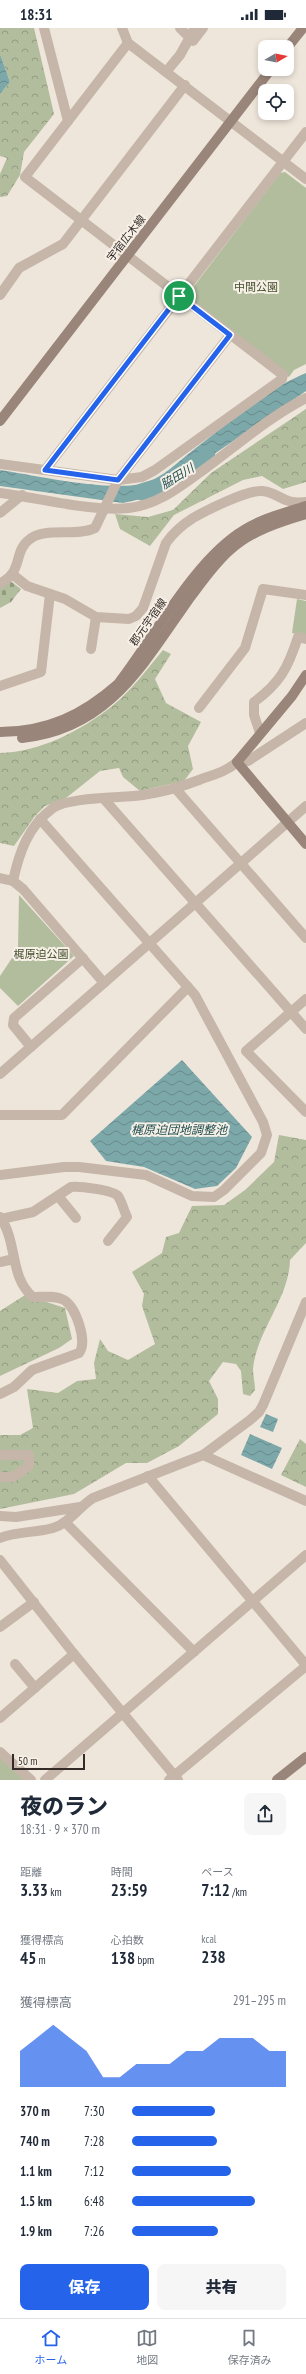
<!DOCTYPE html>
<html lang="ja">
<head>
<meta charset="utf-8">
<style>
	body { margin:0; font-family:"PT Sans Narrow","Noto Sans JP",sans-serif; background:#f6f6f7; color:#1f2937; height:100vh; display:flex; flex-direction:column; font-size:15px; white-space:nowrap }
	* { box-sizing:border-box; margin:0 }
	p { font-size:13px; color:#747a83 }
	.icon { flex:none; width:22px; height:22px; fill:none; stroke:currentColor; stroke-width:2; stroke-linecap:round; stroke-linejoin:round }
	.map { position:relative; height:1752px; overflow:hidden }
	.drawer { display:flex; flex-direction:column; background:#fff; flex:1 }
	.drawer>* { flex:none }
	.needle { width:26px; rotate:80deg }
	.tools { position:absolute; left:258px; top:12px; display:grid; gap:8px }
	.tools a { display:grid; place-items:center; width:36px; height:36px; border-radius:8px; background:#fff; box-shadow:0 2px 6px #0003; font-size:20px }
	.scale { position:absolute; left:12px; bottom:10px; width:73px; box-sizing:border-box; padding-left:4px; border:2px solid #342b28; border-top:0; font-size:11px; line-height:14px; white-space:nowrap; color:#342b28; -webkit-text-stroke:3px #f7f0e7; paint-order:stroke }
	.pin { position:absolute; display:grid; place-items:center; width:34px; height:34px; color:#fff; margin:-17px; border:2px solid #fff; border-radius:50%; box-shadow:0 1px 4px #0007 }
	.round { display:grid; place-items:center; flex:none; width:42px; height:42px; border-radius:8px; background:#f6f6f7 }
	.headline { display:flex; align-items:center; justify-content:space-between; height:68px; padding:0 20px }
	h1 { font-size:22px; font-weight:800; line-height:30px }
	.metrics { display:grid; grid-template-columns:repeat(3,1fr); gap:6px; height:68px; padding:4px 20px }
	.metrics div { display:grid; align-content:center }
	.metrics b { font-size:17px; font-weight:800 }
	.metrics small { font-size:11px; font-weight:400 }
	.metrics p { font-size:11px }
	.chart { height:112px; padding:8px 20px }
	.chart p { display:flex; justify-content:space-between }
	.chart svg { width:100%; height:72px; margin-top:4px; fill:#2563eb; opacity:.7 }
	.action { display:flex; gap:8px; margin-top:auto; padding:8px 20px }
	.action a { flex:1; height:46px; border-radius:8px; background:#2563eb; color:#fff; font-size:16px; font-weight:800; line-height:46px; text-align:center }
	.action a+a { background:#f6f6f7; color:#1f2937 }
	ul { padding:0 20px; list-style:none; font-size:13px }
	li { display:grid; grid-template-columns:64px 48px 1fr; align-items:center; height:30px }
	li i { height:10px; border-radius:5px; background:#2563eb }
	.status { display:flex; justify-content:space-between; align-items:center; height:28px; padding:0 20px; background:#fff; direction:ltr }
	.status svg { height:11px; fill:currentColor }
	.dock { display:flex; justify-content:space-around; align-items:center; height:56px; border-top:1px solid #e0e1e3; background:#fff; font-size:11px; color:#747a83 }
	.dock a { display:grid; justify-items:center; gap:2px }
	.dock .selected { color:#2563eb }
	.map>svg:first-child { display:block }
	.forest { fill:url(#forest-crowns) }
	.cemetery { fill:url(#cemetery-stones) }
	.green { fill:#b2bd9d }
	.water { fill:url(#water-waves) }
	.lines { fill:none; stroke-linecap:round; stroke-linejoin:round }
	.river { stroke:#7da8aa; stroke-width:17 }
	.street { stroke:#c6b6a9; stroke-width:10 }
	.secondary { stroke:#99857a; stroke-width:10 }
	.route-casing { stroke:#fff; stroke-width:8 }
	.route { stroke:#2563eb; stroke-width:5 }
	.labels { text-anchor:middle; dominant-baseline:central; stroke-width:4; stroke-linejoin:round; paint-order:stroke }
	.street-label { font-size:11px; fill:#342b28; stroke:#f7f0e7 }
	.park-label { font-size:11px; fill:#44502e; stroke:#f7f0e7 }
	.water-label { font-size:12px; font-style:italic; fill:#214f51; stroke:#f7f0e7 }
</style>
</head>
<body>
<div class="status"><b>18:31</b><svg viewBox="0 0 49 12"><path d="M0 12V9h3v3zM5 12V6h3v6zM10 12V3h3v9zM15 12V0h3v12zM26 1h20v11H26zM47 4h2v5h-2z"/></svg></div>
<div class="map">
<svg width="306" height="1752" viewBox="0 0 306 1752">
	<defs>
		<pattern id="forest-crowns" width="20" height="18" patternUnits="userSpaceOnUse"><rect width="20" height="18" fill="#b2bd9d"/><path d="M2 6a3 3 0 1 1 6 0M12 15a3 3 0 1 1 6 0" fill="none" stroke="#929a80"/></pattern>
		<pattern id="cemetery-stones" width="16" height="16" patternUnits="userSpaceOnUse"><rect width="16" height="16" fill="#b2bd9d"/><path d="M2 7V4a2 2 0 0 1 4 0v3zM10 15v-3a2 2 0 0 1 4 0v3z" fill="#929a80"/></pattern>
		<pattern id="water-waves" width="16" height="10" patternUnits="userSpaceOnUse"><rect width="16" height="10" fill="#7da8aa"/><path d="M0 5q4-4 8 0t8 0" fill="none" stroke="#67898a"/></pattern>
	</defs>
	<rect width="100%" height="100%" fill="#efe6db"/>
	<g class="forest">
		<polygon points="0,0 34,0 54,86 24,124 20,147 7,168 0,169 0,146 7,130 0,128 0,66 10,54 0,26"/>
		<polygon points="306,381 306,454 283,461 262,448 243,452 174,487 150,518 120,501 115,486 148,489 173,482 211,445"/>
		<path d="M163,622L171,626L155,651L166,675L201,694L188,718L193,741L184,753L140,763L123,749L119,740L100,743L66,770L45,778L35,788L14,818L0,815V725C40,724 80,703 111,679C131,663 147,641 163,622Z"/>
		<path d="M279,1107L306,1112V1215L290,1232C289,1271 257,1302 253,1341C253,1347 255,1355 255,1362L250,1368L243,1366L241,1343L236,1336L223,1334L209,1353L218,1371V1386L179,1418L147,1435H126L74,1466L0,1481V1407H20L33,1400L27,1361L58,1365L77,1353L96,1351L94,1335L100,1311L108,1323L128,1332L155,1316L142,1278L144,1266L132,1244L162,1225L166,1209L179,1205L192,1178L224,1177L245,1162L274,1134Z"/>
		<polygon points="25,1267 65,1280 72,1311 59,1320 0,1348 0,1283"/>
		<polygon points="300,1411 306,1416 306,1459 281,1447"/>
	</g>
	<polygon class="cemetery" points="9,552 21,561 11,574 0,580 0,560"/>
	<g class="green">
		<polygon points="285,144 306,160 306,336 294,342 289,349 189,270 188,266 280,145"/>
		<polygon points="297,571 306,573 306,608 292,605"/>
		<polygon points="19,867 74,928 18,978 0,960 0,948 18,921"/>
		<polygon points="0,1726 27,1752 0,1752"/>
	</g>
	<g class="water">
		<polygon points="0,26 10,54 0,66"/>
		<path d="M306,345V363L207,431L141,471L123,475L0,458V442C34,447 117,466 147,454C163,449 178,434 192,423C228,396 264,362 306,345Z"/>
		<polygon points="182,1032 252,1109 236,1140 217,1158 195,1161 144,1139 106,1133 90,1113"/>
		<polygon points="266,1386 278,1391 273,1404 260,1399"/>
		<polygon points="250,1406 282,1420 272,1441 241,1427"/>
	</g>
	<g class="lines">
		<polyline class="river" points="142,464 165,457 207,428"/>
		<g class="street">
			<polyline points="44,0 68,93"/>
			<polyline points="122,0 128,15 306,151"/>
			<polyline points="180,0 193,13 203,0"/>
			<polyline points="166,44 180,27 195,0"/>
			<polyline points="0,267 19,240 63,216 185,57"/>
			<polyline points="0,436 118,452 142,449 155,442 282,351 283,347 25,149 128,15"/>
			<polyline points="45,442 306,104"/>
			<path d="M0,465C40,470 91,484 129,480C157,477 180,459 202,443C235,419 269,389 306,370"/>
			<polyline points="0,485 22,467"/>
			<path d="M12,546L27,558L65,571L96,589L129,591L136,588L143,580L166,515C173,505 182,497 193,490C207,482 247,462 262,463C279,464 282,477 306,474"/>
			<path d="M0,556C4,553 9,550 12,546C20,535 17,520 30,511C45,499 77,509 95,500L118,452L230,307"/>
			<polyline points="91,621 96,589"/>
			<polyline points="0,658 41,644 50,566"/>
			<polyline points="199,680 245,620 263,561 306,567"/>
			<path d="M260,705L254,687V674C280,655 288,640 298,609L306,611"/>
			<polyline points="175,760 306,910"/>
			<polyline points="104,771 306,1001"/>
			<polyline points="0,850 13,853 23,861 104,955"/>
			<path d="M13,853C19,825 28,798 53,780C68,769 122,770 143,767C162,764 181,759 199,752C212,747 226,744 237,734L248,733L306,695"/>
			<polyline points="306,971 246,1023 306,1084"/>
			<polyline points="31,1019 13,997 14,990 83,930"/>
			<polyline points="0,1046 306,778"/>
			<polyline points="0,1087 62,1087 188,959"/>
			<polyline points="0,1147 64,1139 79,1139 146,1147 192,1168 214,1169 224,1162 261,1125 267,1107 263,1094 195,967 40,791"/>
			<polyline points="58,1168 76,1190"/>
			<path d="M0,1189C18,1214 9,1249 33,1269C43,1269 55,1267 64,1272C76,1279 88,1314 79,1325L32,1342L14,1359L0,1366"/>
			<path d="M1,1191L33,1184L71,1159C79,1158 113,1162 118,1168C122,1174 124,1183 127,1189L108,1213"/>
			<polyline points="0,1234 14,1231"/>
			<polyline points="0,1427 29,1427 29,1438 13,1449 0,1449"/>
			<polyline points="203,1427 306,1473"/>
			<polyline points="148,1448 306,1637"/>
			<polyline points="0,1488 16,1489 80,1479"/>
			<polyline points="65,1494 194,1624"/>
			<path d="M0,1510C17,1503 36,1505 53,1500C69,1495 79,1479 93,1470L203,1427L250,1392L259,1384L263,1377L306,1274"/>
			<polyline points="0,1532 74,1626 178,1752"/>
			<polyline points="0,1599 34,1574"/>
			<polyline points="15,1636 35,1660"/>
			<polyline points="0,1690 74,1626"/>
			<polyline points="0,1724 31,1752"/>
			<polyline points="45,1752 306,1527"/>
			<polyline points="169,1752 306,1638"/>
		</g>
		<g class="secondary">
			<polyline points="287,20 303,0"/>
			<polyline points="0,393 271,41"/>
			<polyline points="306,647 292,668 237,734 306,816"/>
			<path d="M0,704C47,704 83,687 118,656C154,610 194,532 244,502C263,490 285,485 306,478"/>
			<path d="M22,710C109,701 143,636 189,571C202,554 214,536 230,522C251,503 279,494 306,486"/>
			<polyline points="277,1752 306,1729"/>
		</g>
	</g>
	<g class="lines">
		<g class="route-casing">
			<polygon id="route" points="179,268 230,307 118,452 45,442"/>
		</g>
		<use href="#route" class="route"/>
	</g>
	<g class="labels">
		<g class="street-label">
			<text transform="translate(126 210) rotate(-52)">宇宿広木線</text>
			<text transform="translate(148 594) rotate(-55)">郡元宇宿線</text>
		</g>
		<g class="park-label">
			<text x="256" y="259">中間公園</text>
			<text x="41" y="926">梶原迫公園</text>
		</g>
		<g class="water-label">
			<text transform="translate(177 448) rotate(-31)">脇田川</text>
			<text x="179" y="1101">梶原迫団地調整池</text>
		</g>
	</g>
</svg>
<div class="tools">
<a><svg class="needle" viewBox="-14 -14 28 28"><path d="M0-13l5 13h-10z" fill="#e53935"/><path d="M0 13l5-13h-10z" fill="#747a83"/></svg></a>
<a><svg class="icon" aria-label="locate" viewBox="0 0 24 24"><circle cx="12" cy="12" r="6"/><path d="M12 2v4M12 18v4M2 12h4M18 12h4"/></svg></a>
</div>
<div class="scale">50 m</div>
<div class="pin" style="left:179px;top:268px;background:#1e9e55"><svg class="icon" aria-label="arrive" viewBox="0 0 24 24"><path d="M6 21V4h12l-3 4 3 4H6"/></svg></div>
</div>
<section class="drawer">
<div class="headline"><div><h1>夜のラン</h1><p>18:31 · 9 × 370 m</p></div><a class="round"><svg class="icon" aria-label="share" viewBox="0 0 24 24"><path d="M12 15V3M7 8l5-5 5 5M5 13v7h14v-7"/></svg></a></div>
<div class="metrics">
<div><p>距離</p><b>3.33<small> km</small></b></div>
<div><p>時間</p><b>23:59</b></div>
<div><p>ペース</p><b>7:12<small> /km</small></b></div>
</div>
<div class="metrics">
<div><p>獲得標高</p><b>45<small> m</small></b></div>
<div><p>心拍数</p><b>138<small> bpm</small></b></div>
<div><p>kcal</p><b>238</b></div>
</div>
<div class="chart"><p><span>獲得標高</span>291–295 m</p>
<svg viewBox="0 0 160 44" preserveAspectRatio="none"><path d="M0 44V22L10 14L20 6L30 14L40 22L50 38L60 38L70 30L80 30L90 30L100 22L110 22L120 14L130 14L140 14L150 22L160 22V44z"/></svg>
</div>
<ul>
<li><b>370 m</b>7:30<i style="width:54%"></i></li>
<li><b>740 m</b>7:28<i style="width:55%"></i></li>
<li><b>1.1 km</b>7:12<i style="width:64%"></i></li>
<li><b>1.5 km</b>6:48<i style="width:80%"></i></li>
<li><b>1.9 km</b>7:26<i style="width:56%"></i></li>
</ul>
<div class="action"><a>保存</a><a>共有</a></div>
</section>
<nav class="dock">
<a class="selected"><svg class="icon" aria-label="home" viewBox="0 0 24 24"><path d="M3 11l9-7 9 7M6 9v11h12V9"/></svg>ホーム</a>
<a><svg class="icon" aria-label="map" viewBox="0 0 24 24"><path d="M3 6l6-2 6 2 6-2v14l-6 2-6-2-6 2zM9 4v14M15 6v14"/></svg>地図</a>
<a><svg class="icon" aria-label="saved" viewBox="0 0 24 24"><path d="M7 4h10v16l-5-4-5 4z"/></svg>保存済み</a>
</nav>
</body>
</html>
